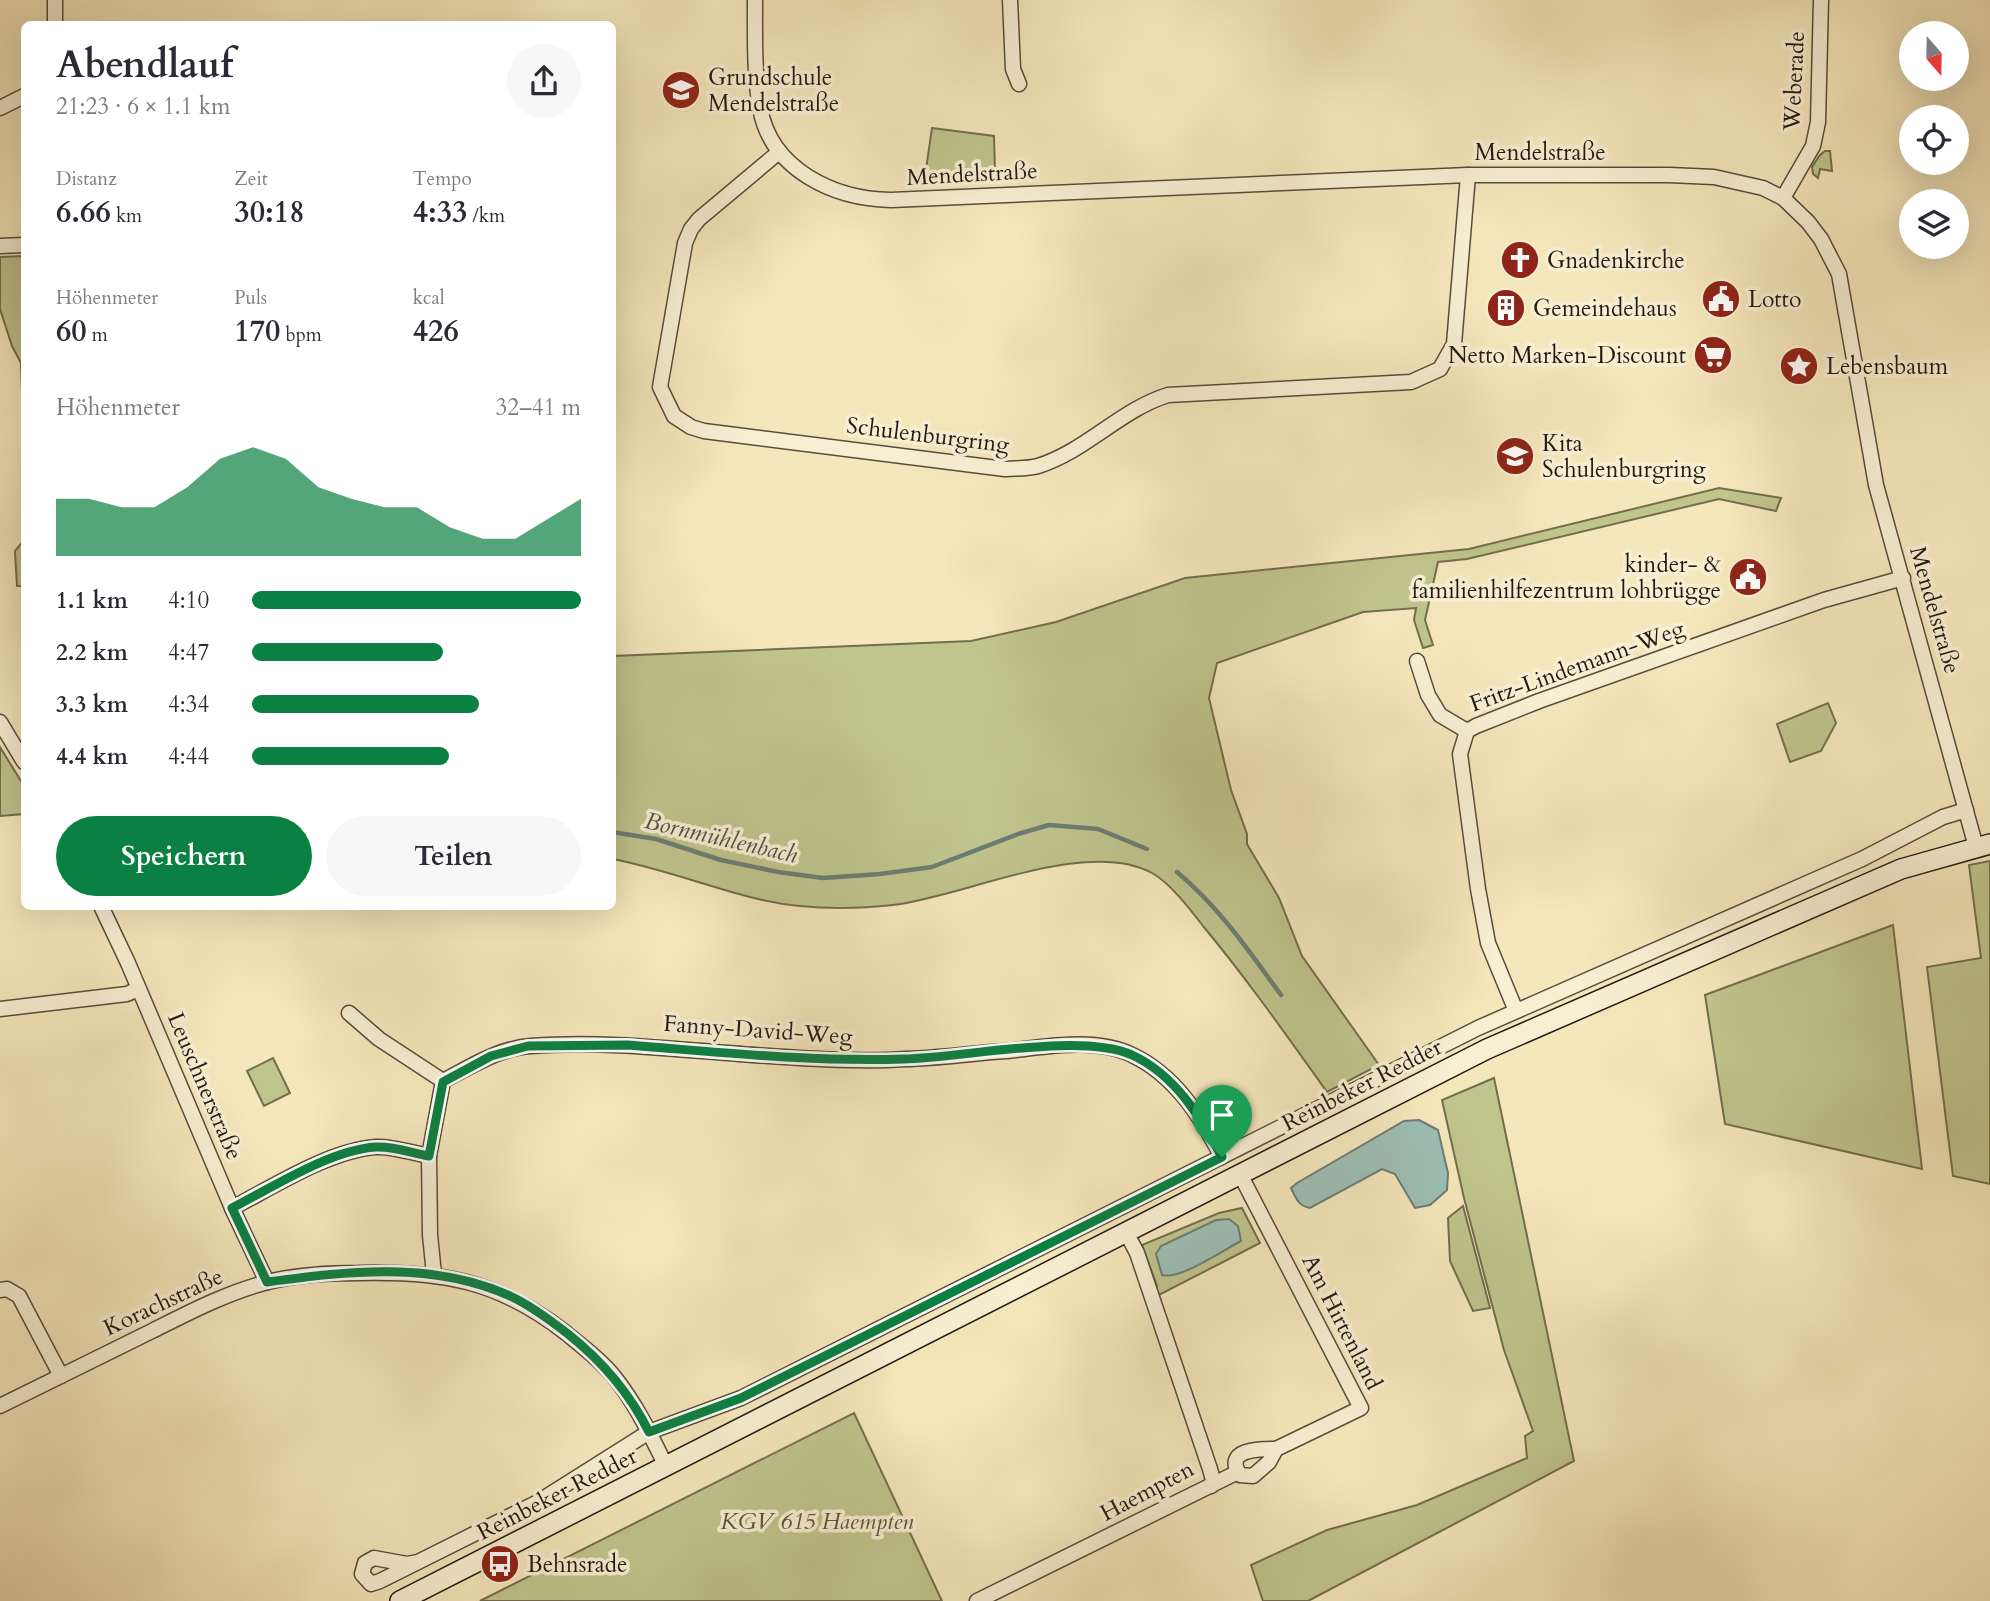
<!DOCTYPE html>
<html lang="de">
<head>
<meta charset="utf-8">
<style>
	body { margin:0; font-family:Cardo,serif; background:#f7f7f7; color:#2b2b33; height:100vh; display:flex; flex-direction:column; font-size:26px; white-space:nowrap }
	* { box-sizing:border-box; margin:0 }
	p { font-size:23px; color:#7c7c81 }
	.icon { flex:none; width:38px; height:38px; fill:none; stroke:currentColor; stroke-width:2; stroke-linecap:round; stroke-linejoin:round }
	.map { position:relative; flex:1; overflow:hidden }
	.panel { position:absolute; left:21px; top:21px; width:595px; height:889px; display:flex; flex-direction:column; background:#fff; border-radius:10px; box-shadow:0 7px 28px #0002 }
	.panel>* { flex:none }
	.needle { width:46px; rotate:160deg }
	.controls { position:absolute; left:1899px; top:21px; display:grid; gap:14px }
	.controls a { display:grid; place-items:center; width:70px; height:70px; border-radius:50%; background:#fff; box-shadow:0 7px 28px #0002; font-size:35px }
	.pin { position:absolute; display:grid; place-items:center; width:60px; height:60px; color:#fff; margin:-72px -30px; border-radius:50% 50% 50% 0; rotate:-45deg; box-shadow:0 0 7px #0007 }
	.pin .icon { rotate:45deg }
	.round { display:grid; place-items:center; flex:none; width:74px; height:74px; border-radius:37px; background:#f7f7f7 }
	.head { display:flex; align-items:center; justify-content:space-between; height:119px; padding:0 35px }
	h1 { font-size:38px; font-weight:600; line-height:52px }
	.stats { display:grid; grid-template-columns:repeat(3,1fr); gap:10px; height:119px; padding:7px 35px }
	.stats div { display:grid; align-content:center }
	.stats b { font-size:30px; font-weight:600 }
	.stats small { font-size:19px; font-weight:400 }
	.stats p { font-size:19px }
	.chart { height:196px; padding:14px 35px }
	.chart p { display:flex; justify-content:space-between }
	.chart svg { width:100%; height:126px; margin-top:7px; fill:#0b8043; opacity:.7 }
	.primary-button { display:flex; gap:14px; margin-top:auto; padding:14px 35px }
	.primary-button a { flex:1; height:80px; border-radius:42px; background:#0b8043; color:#fff; font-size:28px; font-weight:600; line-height:80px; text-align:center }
	.primary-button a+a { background:#f7f7f7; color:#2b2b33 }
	ul { padding:0 35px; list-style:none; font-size:23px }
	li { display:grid; grid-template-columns:112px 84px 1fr; align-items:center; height:52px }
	li i { height:18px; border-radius:9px; background:#0b8043 }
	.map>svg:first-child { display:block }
	.green { fill:#c0c48d; stroke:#726e4e; stroke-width:2 }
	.water { fill:#9dbfb6; stroke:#6c7d74; stroke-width:2 }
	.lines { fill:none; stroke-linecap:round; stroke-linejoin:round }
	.stream { stroke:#6c7d74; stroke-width:4.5 }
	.minor-casing { stroke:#584c3b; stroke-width:17 }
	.secondary-casing { stroke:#231910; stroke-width:22 }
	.minor { stroke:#f8efd3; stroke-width:14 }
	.secondary { stroke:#f8efd3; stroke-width:19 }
	.route-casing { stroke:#fff; stroke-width:14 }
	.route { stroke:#0b8043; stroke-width:9 }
	.labels { text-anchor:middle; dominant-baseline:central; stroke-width:7; stroke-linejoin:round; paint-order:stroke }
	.poi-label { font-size:23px; fill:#231910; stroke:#f8efd3; text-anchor:start }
	.street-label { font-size:23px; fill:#231910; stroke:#f8efd3 }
	.park-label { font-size:23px; font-style:italic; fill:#5a553c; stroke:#f8efd3 }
	.water-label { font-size:24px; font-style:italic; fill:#4e534a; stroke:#f8efd3 }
</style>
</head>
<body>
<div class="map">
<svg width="1990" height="1601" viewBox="0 0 1990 1601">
	<rect width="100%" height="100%" fill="#f5e7bc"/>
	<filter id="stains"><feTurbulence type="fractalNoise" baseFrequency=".00286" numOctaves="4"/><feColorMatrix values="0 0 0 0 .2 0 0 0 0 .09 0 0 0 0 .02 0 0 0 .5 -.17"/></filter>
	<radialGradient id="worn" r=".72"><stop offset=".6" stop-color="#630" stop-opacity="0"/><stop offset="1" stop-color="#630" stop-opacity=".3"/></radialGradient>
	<g class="green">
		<polygon points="932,128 994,136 995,171 925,176"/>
		<polygon points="1825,151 1830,151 1832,171 1820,169 1818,178 1813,174 1812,167 1820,155"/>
		<polygon points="24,256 24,456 21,363 12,346 0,309 0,257"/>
		<path d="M1719,488L1781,498L1776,511L1719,499L1467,559L1438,562L1425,620L1433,645L1423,648L1414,620L1416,608L1363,612L1217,663L1209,698L1231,790L1247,834V844L1279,898L1302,956L1379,1065L1327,1092C1287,1036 1247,979 1203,926C1190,909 1170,883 1152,873C1087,837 963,897 893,905C847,910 795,909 750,897C704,885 659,868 613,859V656L971,641L1056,622L1185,578L1469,549Z"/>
		<polygon points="24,540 24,586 17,586 15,551"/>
		<polygon points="1828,703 1836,723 1821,751 1790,762 1777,724"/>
		<polygon points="0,747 24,786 24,814 0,816"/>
		<polygon points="1990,861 1990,1184 1953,1176 1927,967 1981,958 1969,865"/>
		<polygon points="1893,925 1922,1169 1725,1124 1705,995"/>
		<polygon points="273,1058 290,1093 264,1106 247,1071"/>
		<polygon points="1494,1078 1574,1461 1308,1601 1263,1601 1251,1565 1327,1530 1417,1505 1527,1458 1525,1436 1533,1431 1504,1350 1464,1198 1442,1100"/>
		<polygon points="1463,1206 1490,1308 1473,1311 1450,1261 1448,1218"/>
		<polygon points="1242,1208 1260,1243 1155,1297 1157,1286 1142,1245 1219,1213"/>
		<polygon points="854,1413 942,1601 480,1601"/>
	</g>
	<g class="water">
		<path d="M1419,1120L1438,1130L1448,1173L1447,1190L1430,1205L1415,1208L1395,1174L1382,1169L1310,1208C1298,1206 1296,1198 1291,1188L1297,1183L1404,1121Z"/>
		<path d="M1229,1219L1238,1226L1241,1241C1223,1250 1181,1280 1162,1275L1156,1254L1161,1246L1216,1220Z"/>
	</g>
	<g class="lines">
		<g class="stream">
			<polyline points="612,832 656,839 721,860 778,872 823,878 880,874 932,867 1018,834 1049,825 1098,829 1147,849"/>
			<path d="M1177,872C1219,907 1249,951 1281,995"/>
		</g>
		<g class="minor-casing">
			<g id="minor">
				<polyline points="55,0 55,24"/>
				<path d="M755,0C755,36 754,73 760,108C771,170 834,199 891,200L1468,175H1669L1714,177L1763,188L1783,198L1808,222L1821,239L1839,274L1876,485L1976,847"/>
				<polyline points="1010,0 1013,69 1019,84"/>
				<polyline points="0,108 24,96"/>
				<path d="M779,152L699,219L691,229L685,243L660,387L674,416L691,427L704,431L1005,469C1016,468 1028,469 1038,466C1086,451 1120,410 1168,395L1411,382L1440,369L1454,344L1468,175"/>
				<polyline points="1783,198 1813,146 1818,122 1821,0"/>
				<polyline points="0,246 24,245"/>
				<polyline points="1417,661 1428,695 1440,715 1467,731"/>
				<polyline points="0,722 24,762"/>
				<polyline points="101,906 128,963 232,1208 267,1282"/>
				<polyline points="0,1009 127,994 138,989"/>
				<polyline points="1516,1011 1488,943 1478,889 1460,754 1467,731 1476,726 1539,701 1824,600 1903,578"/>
				<polyline points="349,1013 379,1039 443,1081"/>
				<path d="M1240,1174L1361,1408L1276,1449C1259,1449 1223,1449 1240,1475L1253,1476L1269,1462L1276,1449"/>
				<path d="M232,1208C273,1187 330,1150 376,1147C393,1146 412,1153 429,1156"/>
				<polyline points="1126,1232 1137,1253 1210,1469 1213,1480 1211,1486"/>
				<path d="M434,1274L430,1235L429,1156L443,1081C470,1067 499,1048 531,1046C610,1040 689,1051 769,1056C814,1059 861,1062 906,1059C940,1058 973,1053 1007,1051C1045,1047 1096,1037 1132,1055C1175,1075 1201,1117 1222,1157"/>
				<polyline points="0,1290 7,1289 19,1296 61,1376"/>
				<path d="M0,1406C51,1381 101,1356 152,1331C188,1313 224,1294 264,1283C293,1275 327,1273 358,1273C442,1271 498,1280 566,1333C583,1347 602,1361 616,1379C637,1406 651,1436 666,1466"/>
				<polyline points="418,1562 407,1564 374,1558 365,1563 362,1574 371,1584 380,1581 538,1502 649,1432 741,1398 1478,1028 1862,859 1943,817 1966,810"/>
				<polyline points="977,1601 1238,1472"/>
			</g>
		</g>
		<g class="secondary-casing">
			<polyline id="secondary" points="400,1601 1487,1049 1901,869 1990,844"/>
		</g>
		<use href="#minor" class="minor"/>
		<use href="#secondary" class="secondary"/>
	</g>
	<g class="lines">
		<g class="route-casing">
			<path id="route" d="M627,1045C719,1052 811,1062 904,1059C963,1058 1080,1032 1132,1055C1174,1074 1201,1117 1222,1157L741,1398L649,1432C629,1392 602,1361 568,1334C550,1320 530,1305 510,1296C433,1261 348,1271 267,1282L232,1208C273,1187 330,1150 376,1147C393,1146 412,1153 429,1156L443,1082L491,1056L528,1046Z"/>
		</g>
		<use href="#route" class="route"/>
	</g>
	<defs>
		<g id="school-disc" transform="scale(2.0125)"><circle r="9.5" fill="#8f2418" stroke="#f8efd3"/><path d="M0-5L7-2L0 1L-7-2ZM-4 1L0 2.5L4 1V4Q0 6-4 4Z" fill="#fff"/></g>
		<g id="church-disc" transform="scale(2.0125)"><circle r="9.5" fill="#8f2418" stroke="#f8efd3"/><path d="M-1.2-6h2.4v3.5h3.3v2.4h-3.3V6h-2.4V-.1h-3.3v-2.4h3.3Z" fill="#fff"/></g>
		<g id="civic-disc" transform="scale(2.0125)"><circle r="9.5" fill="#8f2418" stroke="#f8efd3"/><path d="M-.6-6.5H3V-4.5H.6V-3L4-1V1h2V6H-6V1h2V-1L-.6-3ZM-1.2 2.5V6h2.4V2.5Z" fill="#fff"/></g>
		<g id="building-disc" transform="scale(2.0125)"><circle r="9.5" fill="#8f2418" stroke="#f8efd3"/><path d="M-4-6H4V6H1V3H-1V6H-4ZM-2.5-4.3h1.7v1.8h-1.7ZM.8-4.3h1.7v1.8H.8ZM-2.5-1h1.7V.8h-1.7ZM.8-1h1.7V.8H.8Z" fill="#fff"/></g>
		<g id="supermarket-disc" transform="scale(2.0125)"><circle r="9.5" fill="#8f2418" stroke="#f8efd3"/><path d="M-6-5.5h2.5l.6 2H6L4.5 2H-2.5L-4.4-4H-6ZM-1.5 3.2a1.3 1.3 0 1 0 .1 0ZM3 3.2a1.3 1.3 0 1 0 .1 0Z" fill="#fff"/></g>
		<g id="sight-disc" transform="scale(2.0125)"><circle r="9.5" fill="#8f2418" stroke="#f8efd3"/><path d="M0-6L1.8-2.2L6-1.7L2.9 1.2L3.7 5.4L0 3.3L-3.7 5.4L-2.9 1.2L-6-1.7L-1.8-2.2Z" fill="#fff"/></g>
		<g id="bus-disc" transform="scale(2.0125)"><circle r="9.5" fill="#8f2418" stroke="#f8efd3"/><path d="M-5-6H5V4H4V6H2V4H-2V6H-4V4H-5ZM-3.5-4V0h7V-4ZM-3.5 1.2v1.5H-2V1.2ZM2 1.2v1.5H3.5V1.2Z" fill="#fff"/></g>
	</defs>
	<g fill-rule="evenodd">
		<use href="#school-disc" x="681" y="90"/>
		<use href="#church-disc" x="1520" y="260"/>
		<use href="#civic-disc" x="1721" y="299"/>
		<use href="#building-disc" x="1506" y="308"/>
		<use href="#supermarket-disc" x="1713" y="355"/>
		<use href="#sight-disc" x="1799" y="366"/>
		<use href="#school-disc" x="1515" y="456"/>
		<use href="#civic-disc" x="1748" y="577"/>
		<use href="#bus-disc" x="500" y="1564"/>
	</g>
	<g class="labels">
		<g class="poi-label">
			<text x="708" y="77">Grundschule<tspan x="708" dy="26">Mendelstraße</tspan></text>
			<text x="1547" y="260">Gnadenkirche</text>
			<text x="1748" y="299">Lotto</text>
			<text x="1533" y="308">Gemeindehaus</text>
			<text x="1686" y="355" text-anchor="end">Netto Marken-Discount</text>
			<text x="1826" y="366">Lebensbaum</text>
			<text x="1542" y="443">Kita<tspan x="1542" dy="26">Schulenburgring</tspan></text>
			<text x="1721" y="564" text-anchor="end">kinder- &amp;<tspan x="1721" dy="26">familienhilfezentrum lohbrügge</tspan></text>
			<text x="527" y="1564">Behnsrade</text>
		</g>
		<g class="street-label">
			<text transform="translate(1794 81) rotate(-87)">Weberade</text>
			<text x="1540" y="152">Mendelstraße</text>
			<text transform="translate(972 174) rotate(-3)">Mendelstraße</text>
			<text transform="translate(928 435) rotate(7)">Schulenburgring</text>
			<text transform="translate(1935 610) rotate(74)">Mendelstraße</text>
			<text transform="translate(1577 666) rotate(-20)">Fritz-Lindemann-Weg</text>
			<text transform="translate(758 1030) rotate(4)">Fanny-David-Weg</text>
			<text transform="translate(1362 1085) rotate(-27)">Reinbeker Redder</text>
			<text transform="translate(205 1086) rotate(67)">Leuschnerstraße</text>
			<text transform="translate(163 1302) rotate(-25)">Korachstraße</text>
			<text transform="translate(1342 1322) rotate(63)">Am Hirtenland</text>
			<text transform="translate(1147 1491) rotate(-28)">Haempten</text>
			<text transform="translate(557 1494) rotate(-27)">Reinbeker Redder</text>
		</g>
		<g class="park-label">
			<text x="817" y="1521">KGV 615 Haempten</text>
		</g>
		<g class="water-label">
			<text transform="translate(721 838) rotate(13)">Bornmühlenbach</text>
		</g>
	</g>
	<rect width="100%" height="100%" filter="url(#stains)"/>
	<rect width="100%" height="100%" fill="url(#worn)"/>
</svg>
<div class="controls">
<a><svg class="needle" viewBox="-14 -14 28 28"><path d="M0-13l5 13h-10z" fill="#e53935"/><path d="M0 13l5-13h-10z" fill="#7c7c81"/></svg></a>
<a><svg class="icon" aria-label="locate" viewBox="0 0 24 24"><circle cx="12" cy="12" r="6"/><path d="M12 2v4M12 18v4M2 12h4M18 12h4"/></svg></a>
<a><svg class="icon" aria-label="layers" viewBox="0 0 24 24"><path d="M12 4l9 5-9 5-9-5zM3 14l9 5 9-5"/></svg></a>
</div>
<div class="pin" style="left:1222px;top:1157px;background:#1e9e55"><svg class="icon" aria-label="arrive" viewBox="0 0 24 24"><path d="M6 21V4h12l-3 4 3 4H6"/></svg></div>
<section class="panel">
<div class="head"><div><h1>Abendlauf</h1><p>21:23 · 6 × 1.1 km</p></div><a class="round"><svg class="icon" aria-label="share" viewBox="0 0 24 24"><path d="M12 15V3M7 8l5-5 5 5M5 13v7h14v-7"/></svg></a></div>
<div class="stats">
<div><p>Distanz</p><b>6.66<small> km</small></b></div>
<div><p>Zeit</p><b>30:18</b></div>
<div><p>Tempo</p><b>4:33<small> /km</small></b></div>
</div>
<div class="stats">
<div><p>Höhenmeter</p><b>60<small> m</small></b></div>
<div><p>Puls</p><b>170<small> bpm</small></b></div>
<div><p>kcal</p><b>426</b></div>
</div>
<div class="chart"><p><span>Höhenmeter</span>32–41 m</p>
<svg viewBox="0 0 160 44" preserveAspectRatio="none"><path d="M0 44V24L10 24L20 27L30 27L40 20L50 10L60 6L70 10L80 20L90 24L100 27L110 27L120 34L130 38L140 38L150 31L160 24V44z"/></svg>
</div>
<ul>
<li><b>1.1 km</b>4:10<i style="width:100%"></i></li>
<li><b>2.2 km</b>4:47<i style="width:58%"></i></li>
<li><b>3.3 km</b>4:34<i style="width:69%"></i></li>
<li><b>4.4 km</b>4:44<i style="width:60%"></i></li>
</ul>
<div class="primary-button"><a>Speichern</a><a>Teilen</a></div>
</section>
</div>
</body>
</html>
